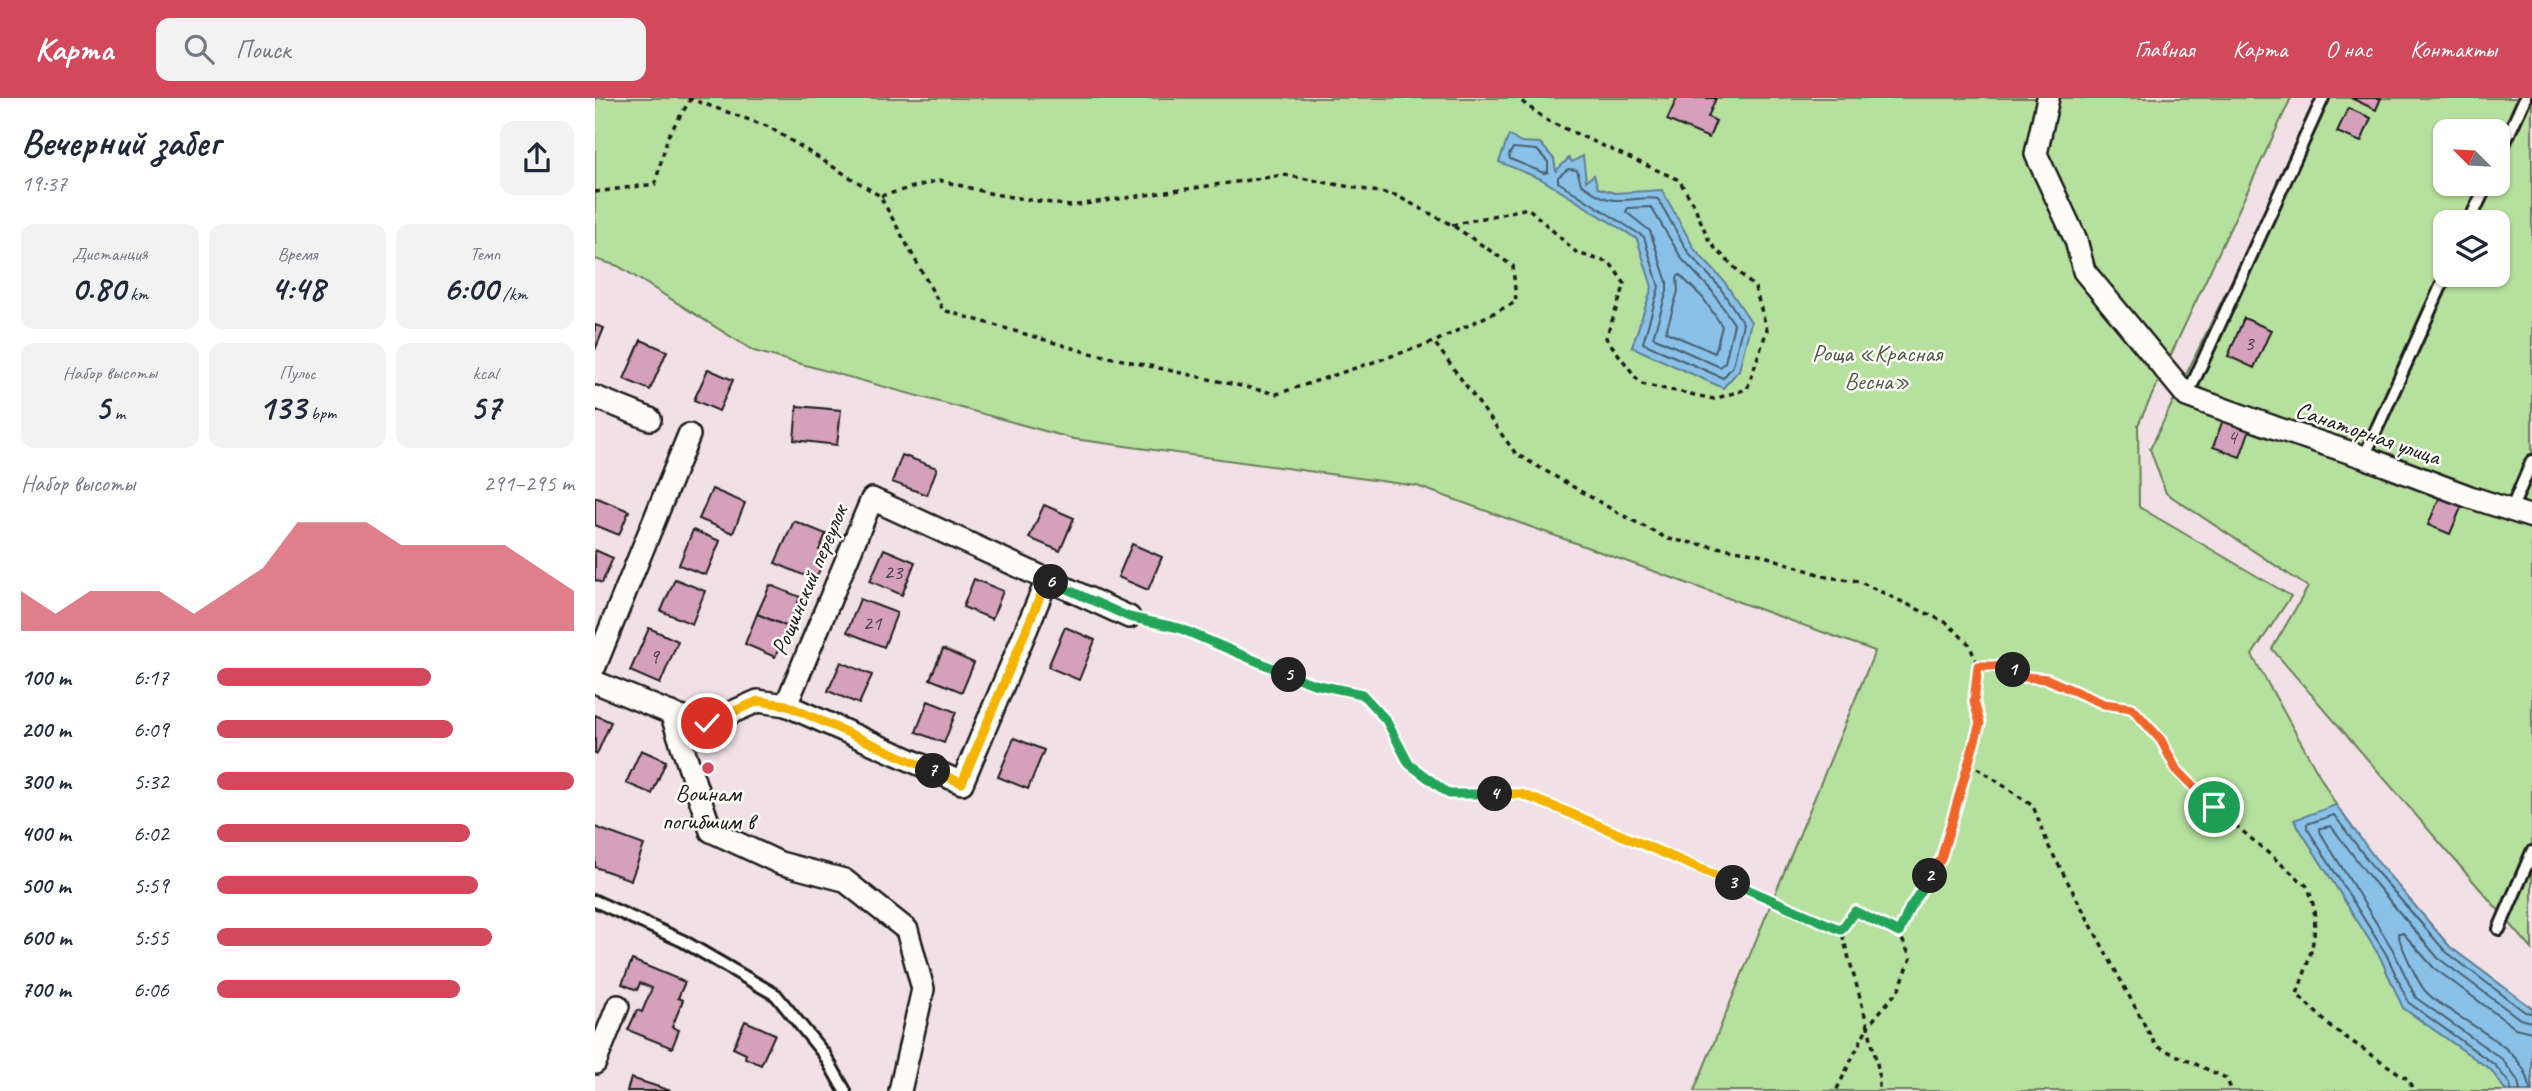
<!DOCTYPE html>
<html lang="ru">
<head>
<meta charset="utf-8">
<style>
	body { margin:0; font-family:Caveat,sans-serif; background:#f2f2f3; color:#1f2937; height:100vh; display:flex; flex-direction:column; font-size:26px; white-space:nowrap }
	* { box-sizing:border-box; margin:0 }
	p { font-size:23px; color:#747a83 }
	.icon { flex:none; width:38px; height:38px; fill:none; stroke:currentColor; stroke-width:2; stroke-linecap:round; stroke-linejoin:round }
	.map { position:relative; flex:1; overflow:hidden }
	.panel { display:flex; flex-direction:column; background:#fff; width:595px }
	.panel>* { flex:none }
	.needle { width:46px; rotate:294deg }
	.fabs { position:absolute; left:1838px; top:21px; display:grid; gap:14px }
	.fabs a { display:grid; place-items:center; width:77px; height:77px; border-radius:14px; background:#fff; box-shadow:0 2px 5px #0004; font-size:35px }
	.pin { position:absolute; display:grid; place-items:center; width:60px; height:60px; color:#fff; margin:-30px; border:4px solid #fff; border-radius:50%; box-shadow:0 2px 7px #0007 }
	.km { position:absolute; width:35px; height:35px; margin:-18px; border-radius:50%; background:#222; color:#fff; font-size:19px; line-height:35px; text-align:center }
	.round { display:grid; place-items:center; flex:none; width:74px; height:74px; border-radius:14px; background:#f2f2f3 }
	.head { display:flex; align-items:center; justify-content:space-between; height:119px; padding:0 21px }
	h1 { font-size:38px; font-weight:800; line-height:52px }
	.metrics { display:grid; grid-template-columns:repeat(3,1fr); gap:10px; height:119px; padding:7px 21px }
	.metrics div { display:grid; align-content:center; border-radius:14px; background:#f2f2f3; text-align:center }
	.metrics b { font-size:35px; font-weight:800 }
	.metrics small { font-size:19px; font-weight:400 }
	.metrics p { font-size:19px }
	.chart { height:196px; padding:14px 21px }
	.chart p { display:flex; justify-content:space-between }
	.chart svg { width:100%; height:126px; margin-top:7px; fill:#d1495b; opacity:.7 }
	ul { padding:0 21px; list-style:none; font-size:23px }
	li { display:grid; grid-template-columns:112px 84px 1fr; align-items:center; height:52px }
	li i { height:18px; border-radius:9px; background:#d1495b }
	header { display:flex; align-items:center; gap:42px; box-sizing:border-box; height:98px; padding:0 35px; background:#d1495b; color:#fff }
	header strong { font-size:33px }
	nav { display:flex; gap:38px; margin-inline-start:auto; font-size:24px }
	.search { width:490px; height:63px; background:#f2f2f3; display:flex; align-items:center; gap:18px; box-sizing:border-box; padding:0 24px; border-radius:14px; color:#747a83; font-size:26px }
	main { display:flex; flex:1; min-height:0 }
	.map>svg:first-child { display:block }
	.green { fill:#b6e09d; stroke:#697e5c; stroke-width:2; fill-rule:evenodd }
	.water { fill:#8ac1e8; stroke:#5e7f96; stroke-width:2 }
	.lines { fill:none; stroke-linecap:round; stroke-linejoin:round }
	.shore { stroke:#485e6e; stroke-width:2 }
	.building { fill:#d4a0bb; stroke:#1c1c1c; stroke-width:2 }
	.service-casing { stroke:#1c1c1c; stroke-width:16 }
	.minor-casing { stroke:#1c1c1c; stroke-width:26 }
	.path { stroke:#1c1c1c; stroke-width:3.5; stroke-dasharray:5 5; stroke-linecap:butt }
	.service { stroke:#fdfcf7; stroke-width:10 }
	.minor { stroke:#fdfcf7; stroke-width:21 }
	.split-1-casing { stroke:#fff; stroke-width:14 }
	.split-2-casing { stroke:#fff; stroke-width:14 }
	.split-3-casing { stroke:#fff; stroke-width:14 }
	.split-4-casing { stroke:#fff; stroke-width:14 }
	.split-5-casing { stroke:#fff; stroke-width:14 }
	.split-6-casing { stroke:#fff; stroke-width:14 }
	.split-7-casing { stroke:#fff; stroke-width:14 }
	.split-8-casing { stroke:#fff; stroke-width:14 }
	.split-1 { stroke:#f0652b; stroke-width:9 }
	.split-2 { stroke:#f0652b; stroke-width:9 }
	.split-3 { stroke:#22a559; stroke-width:9 }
	.split-4 { stroke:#f5b400; stroke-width:9 }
	.split-5 { stroke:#22a559; stroke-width:9 }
	.split-6 { stroke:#22a559; stroke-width:9 }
	.split-7 { stroke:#f5b400; stroke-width:9 }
	.split-8 { stroke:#f5b400; stroke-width:9 }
	.poi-dot { fill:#d1495b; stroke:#fdfcf7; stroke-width:2.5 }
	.labels { text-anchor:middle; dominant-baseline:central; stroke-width:5; stroke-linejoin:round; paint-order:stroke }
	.number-label { font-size:21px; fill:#4a3d44 }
	.park-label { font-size:24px; fill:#4a5743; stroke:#fdfcf7 }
	.street-label { font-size:24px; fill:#1c1c1c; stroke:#fdfcf7 }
	.poi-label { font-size:24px; fill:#1c1c1c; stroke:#fdfcf7 }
</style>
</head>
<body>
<header>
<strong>Карта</strong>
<div class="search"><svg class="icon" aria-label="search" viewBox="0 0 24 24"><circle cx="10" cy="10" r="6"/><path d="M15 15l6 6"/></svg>Поиск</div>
<nav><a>Главная</a><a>Карта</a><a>О нас</a><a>Контакты</a></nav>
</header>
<main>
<section class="panel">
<div class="head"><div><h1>Вечерний забег</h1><p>19:37</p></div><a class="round"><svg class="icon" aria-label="share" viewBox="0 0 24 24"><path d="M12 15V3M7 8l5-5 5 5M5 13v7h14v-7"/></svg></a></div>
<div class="metrics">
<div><p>Дистанция</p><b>0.80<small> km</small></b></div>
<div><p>Время</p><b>4:48</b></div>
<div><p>Темп</p><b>6:00<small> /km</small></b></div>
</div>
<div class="metrics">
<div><p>Набор высоты</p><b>5<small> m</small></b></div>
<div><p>Пульс</p><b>133<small> bpm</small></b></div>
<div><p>kcal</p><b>57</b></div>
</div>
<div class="chart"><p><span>Набор высоты</span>291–295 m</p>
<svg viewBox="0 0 160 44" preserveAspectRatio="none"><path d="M0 44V30L10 38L20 30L30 30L40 30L50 38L60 30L70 22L80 6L90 6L100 6L110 14L120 14L130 14L140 14L150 22L160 30V44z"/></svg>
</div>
<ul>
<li><b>100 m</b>6:17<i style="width:60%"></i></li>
<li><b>200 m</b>6:09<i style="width:66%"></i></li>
<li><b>300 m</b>5:32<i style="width:100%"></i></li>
<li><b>400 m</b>6:02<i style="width:71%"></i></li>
<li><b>500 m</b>5:59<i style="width:73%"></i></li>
<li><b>600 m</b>5:55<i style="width:77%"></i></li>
<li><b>700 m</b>6:06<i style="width:68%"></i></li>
</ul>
</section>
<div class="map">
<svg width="1937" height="993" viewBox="0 0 1937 993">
	<rect width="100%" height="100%" fill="#f1e0e5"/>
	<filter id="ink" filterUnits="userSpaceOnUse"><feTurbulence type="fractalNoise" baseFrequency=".0143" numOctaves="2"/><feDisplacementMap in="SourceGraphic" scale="14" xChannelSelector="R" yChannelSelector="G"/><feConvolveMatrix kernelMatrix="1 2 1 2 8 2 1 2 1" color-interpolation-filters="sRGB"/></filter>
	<g filter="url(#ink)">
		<g class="green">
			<polygon points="0,0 1696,0 1543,327 1544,409 1696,498 1657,557 1741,707 1785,767 1855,849 1937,910 1937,993 1099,993 1280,553 822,388 479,341 159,253 23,168 0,161"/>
			<path d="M1725,0H1937V851L1677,551L1713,489L1571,395L1555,351ZM1850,33H1902V86H1850ZM1850,124H1902V177H1850Z"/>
		</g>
		<g class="water">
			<polygon points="914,37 924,44 945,45 959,61 961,73 974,60 977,64 988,58 991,83 999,77 1003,90 1020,95 1067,92 1100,152 1129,183 1156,224 1144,272 1128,290 1037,249 1057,189 1042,141 946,81 904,64"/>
			<polygon points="1741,707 1785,767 1855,849 1937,910 1937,993 1911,993 1896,972 1808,910 1785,859 1699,722"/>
		</g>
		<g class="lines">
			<g class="shore">
				<polygon points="918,50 942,52 953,64 953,74 949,75 915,61 914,57"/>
				<path d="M973,71L982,72L986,86C996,93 1008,102 1022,102C1036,103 1050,98 1063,101L1094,156L1124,188L1148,225L1138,268L1128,280L1048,245L1064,189L1049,139L963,84V79Z"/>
				<polygon points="1056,109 1087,161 1117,193 1139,226 1130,264 1125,269 1058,239 1072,193 1072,184 1055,133 1031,114 1033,110"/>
				<polygon points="1085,177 1108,200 1127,228 1120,255 1071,234 1083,193 1082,179"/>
				<polyline points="1916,993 1915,986 1900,967 1814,905 1791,856 1712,730 1712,726 1739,717 1780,772 1850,853 1930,914 1937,915"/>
				<polyline points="1925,993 1923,983 1907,961 1821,900 1798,852 1725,734 1725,730 1736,728 1773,777 1843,860 1925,921 1937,924"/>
				<path d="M1935,993C1934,947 1859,923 1831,894C1824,887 1804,844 1803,835H1808L1839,870L1920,930L1937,934"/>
			</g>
		</g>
		<g class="building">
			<polygon points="1082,0 1121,0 1113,19 1121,23 1114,40 1072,22"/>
			<polygon points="1756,0 1786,0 1781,12"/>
			<polygon points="1753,10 1776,20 1766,44 1742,34"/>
			<polygon points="1649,220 1676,232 1659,270 1633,258"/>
			<polygon points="0,227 9,230 0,252"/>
			<polygon points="46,242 72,253 55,292 29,281"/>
			<polygon points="113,271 138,282 124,313 99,302"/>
			<polygon points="202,308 246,312 242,347 199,342"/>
			<polygon points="1629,319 1656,328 1645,359 1618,349"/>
			<polygon points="307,357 342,370 332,397 297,384"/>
			<polygon points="117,391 150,405 138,435 104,421"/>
			<polygon points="1846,396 1868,405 1855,436 1833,427"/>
			<polygon points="0,399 34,413 24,437 0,427"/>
			<polygon points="449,407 479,420 465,453 434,440"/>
			<polygon points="199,423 231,436 224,452 232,456 220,482 180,465"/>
			<polygon points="98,432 125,443 111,477 84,467"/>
			<polygon points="537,446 567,459 553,492 523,479"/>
			<polygon points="289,451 320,464 307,497 275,483"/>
			<polygon points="0,452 18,460 7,485 0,482"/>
			<polygon points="80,481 110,493 97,526 66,513"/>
			<polygon points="379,481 408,493 397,521 368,509"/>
			<polygon points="175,487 205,499 193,529 162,516"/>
			<polygon points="265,501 302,515 289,549 252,534"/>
			<polygon points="162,516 193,529 180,559 150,546"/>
			<polygon points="470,529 500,542 484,582 453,569"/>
			<polygon points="54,530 83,543 65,586 35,573"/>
			<polygon points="348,551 379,565 367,594 335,581"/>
			<polygon points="246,564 277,577 264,606 233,593"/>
			<polygon points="333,603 361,614 349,645 321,634"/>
			<polygon points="0,617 16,624 2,656 0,656"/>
			<polygon points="419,640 449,652 433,691 403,679"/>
			<polygon points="46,652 71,663 57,696 31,685"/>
			<polygon points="0,729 49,747 36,782 0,769"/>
			<polygon points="37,862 90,884 83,900 88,902 77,929 84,932 77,950 33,932 42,912 47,914 57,890 45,885 42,892 27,886"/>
			<polygon points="150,923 180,936 166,967 150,960 151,956 138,950"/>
			<polygon points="36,980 76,993 32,993"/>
		</g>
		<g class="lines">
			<g class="service-casing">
				<g id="service">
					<polyline points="1902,62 1930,0"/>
					<polyline points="1874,124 1892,86"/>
					<polyline points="1592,298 1728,0"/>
					<polyline points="1769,359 1851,177"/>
					<polyline points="1916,412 1937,363"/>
					<polyline points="0,803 88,843 181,897 229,956 250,993"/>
					<polyline points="1904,831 1937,754"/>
				</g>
			</g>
			<g class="minor-casing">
				<g id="minor">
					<polyline points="1453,0 1441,56 1481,142 1489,173 1592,298 1681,330 1769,359 1875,399 1937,419"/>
					<polyline points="0,299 55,321"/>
					<polyline points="0,568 94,337"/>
					<polyline points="0,584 85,619 112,625 163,603 191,607 367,685 452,482"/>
					<polyline points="191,607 277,401 534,519"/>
					<polyline points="76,615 116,733 185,765 249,782 312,832 328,891 305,993"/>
					<polyline points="0,965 23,908"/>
				</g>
			</g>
			<g class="path">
				<polyline points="93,0 174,29 285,98 348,212 491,254 682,296 839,244 921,356 1018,412 1073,441 1164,456 1232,479 1263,483 1352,525 1374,546 1383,568 1379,604 1385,625 1346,761 1314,811 1304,835"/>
				<polyline points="0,94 60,86 73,38 95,2"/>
				<polyline points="286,98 344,82 398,96 475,108 689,77 800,97 857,127 918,168 921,204 839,244"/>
				<polyline points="857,127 933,110 982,155 1015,165 1030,186 1011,240 1046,286 1119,301 1152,291 1172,232 1160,190 1115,145 1099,107 1084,82 953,23 922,0"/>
				<polyline points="550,522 584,530 719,586 767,596 791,622 814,666 854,696 926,696 970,713 1246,832 1273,928 1241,993"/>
				<path d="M1383,568H1411L1430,579L1452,581L1509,606L1537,610L1566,642L1581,671L1619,709L1712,788C1729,825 1715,860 1702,896L1737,930L1814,982L1818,993"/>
				<polyline points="1374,664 1438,708 1454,749 1561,948 1631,980 1637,993"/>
				<polyline points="1246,832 1260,813 1304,835 1316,860 1304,891 1273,928 1284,974 1284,993"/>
			</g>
			<use href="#service" class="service"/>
			<use href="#minor" class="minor"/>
		</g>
	</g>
	<g class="lines" filter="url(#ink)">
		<g class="split-1-casing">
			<polyline id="split-1" points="1418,572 1430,579 1452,581 1509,606 1537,610 1566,642 1581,671 1619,709"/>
		</g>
		<g class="split-2-casing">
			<polyline id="split-2" points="1335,778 1346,761 1385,625 1379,604 1383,568 1411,568 1418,572"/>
		</g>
		<g class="split-3-casing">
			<polyline id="split-3" points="1138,785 1246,832 1260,813 1304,835 1314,811 1335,778"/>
		</g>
		<g class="split-4-casing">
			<polyline id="split-4" points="900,696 926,696 970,713 1138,785"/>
		</g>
		<g class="split-5-casing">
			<polyline id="split-5" points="694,577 719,586 767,596 791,622 814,666 854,696 900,696"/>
		</g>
		<g class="split-6-casing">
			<polyline id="split-6" points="456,484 534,519 584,530 694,577"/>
		</g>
		<g class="split-7-casing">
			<polyline id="split-7" points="338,673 367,685 452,482 456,484"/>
		</g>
		<g class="split-8-casing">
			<polyline id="split-8" points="112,625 163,603 191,607 338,673"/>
		</g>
		<use href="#split-1" class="split-1"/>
		<use href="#split-2" class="split-2"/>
		<use href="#split-3" class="split-3"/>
		<use href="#split-4" class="split-4"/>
		<use href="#split-5" class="split-5"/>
		<use href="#split-6" class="split-6"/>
		<use href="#split-7" class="split-7"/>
		<use href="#split-8" class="split-8"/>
	</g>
	<circle class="poi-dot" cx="113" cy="670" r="7"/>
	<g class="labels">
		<g class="number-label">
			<text x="1654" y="245">3</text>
			<text x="1637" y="339">4</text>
			<text x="298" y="474">23</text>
			<text x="277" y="525">21</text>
			<text x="59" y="558">9</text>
		</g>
		<g class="park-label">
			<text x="1282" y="255">Роща «Красная<tspan x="1282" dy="28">Весна»</tspan></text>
		</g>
		<g class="street-label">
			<text transform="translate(1773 335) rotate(19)">Санаторная улица</text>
			<text transform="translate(214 482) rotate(-67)">Рощинский переулок</text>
		</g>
		<g class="poi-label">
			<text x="113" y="695">Воинам<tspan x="113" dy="28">погибшим в</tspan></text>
		</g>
	</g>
</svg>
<div class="fabs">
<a><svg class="needle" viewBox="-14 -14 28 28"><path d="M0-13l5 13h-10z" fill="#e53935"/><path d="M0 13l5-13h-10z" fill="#747a83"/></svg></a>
<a><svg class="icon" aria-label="layers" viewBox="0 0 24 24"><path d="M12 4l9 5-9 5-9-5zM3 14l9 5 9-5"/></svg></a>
</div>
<div class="pin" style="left:1619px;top:709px;background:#1e9e55"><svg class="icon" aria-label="arrive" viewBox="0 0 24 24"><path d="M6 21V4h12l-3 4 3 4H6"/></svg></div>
<div class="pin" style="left:112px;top:625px;background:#d93025"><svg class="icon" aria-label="check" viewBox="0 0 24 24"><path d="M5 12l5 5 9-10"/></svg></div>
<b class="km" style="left:1418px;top:572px">1</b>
<b class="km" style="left:1335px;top:778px">2</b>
<b class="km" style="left:1138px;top:785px">3</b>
<b class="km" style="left:900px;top:696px">4</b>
<b class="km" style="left:694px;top:577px">5</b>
<b class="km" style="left:456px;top:484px">6</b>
<b class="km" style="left:338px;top:673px">7</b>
</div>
</main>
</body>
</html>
